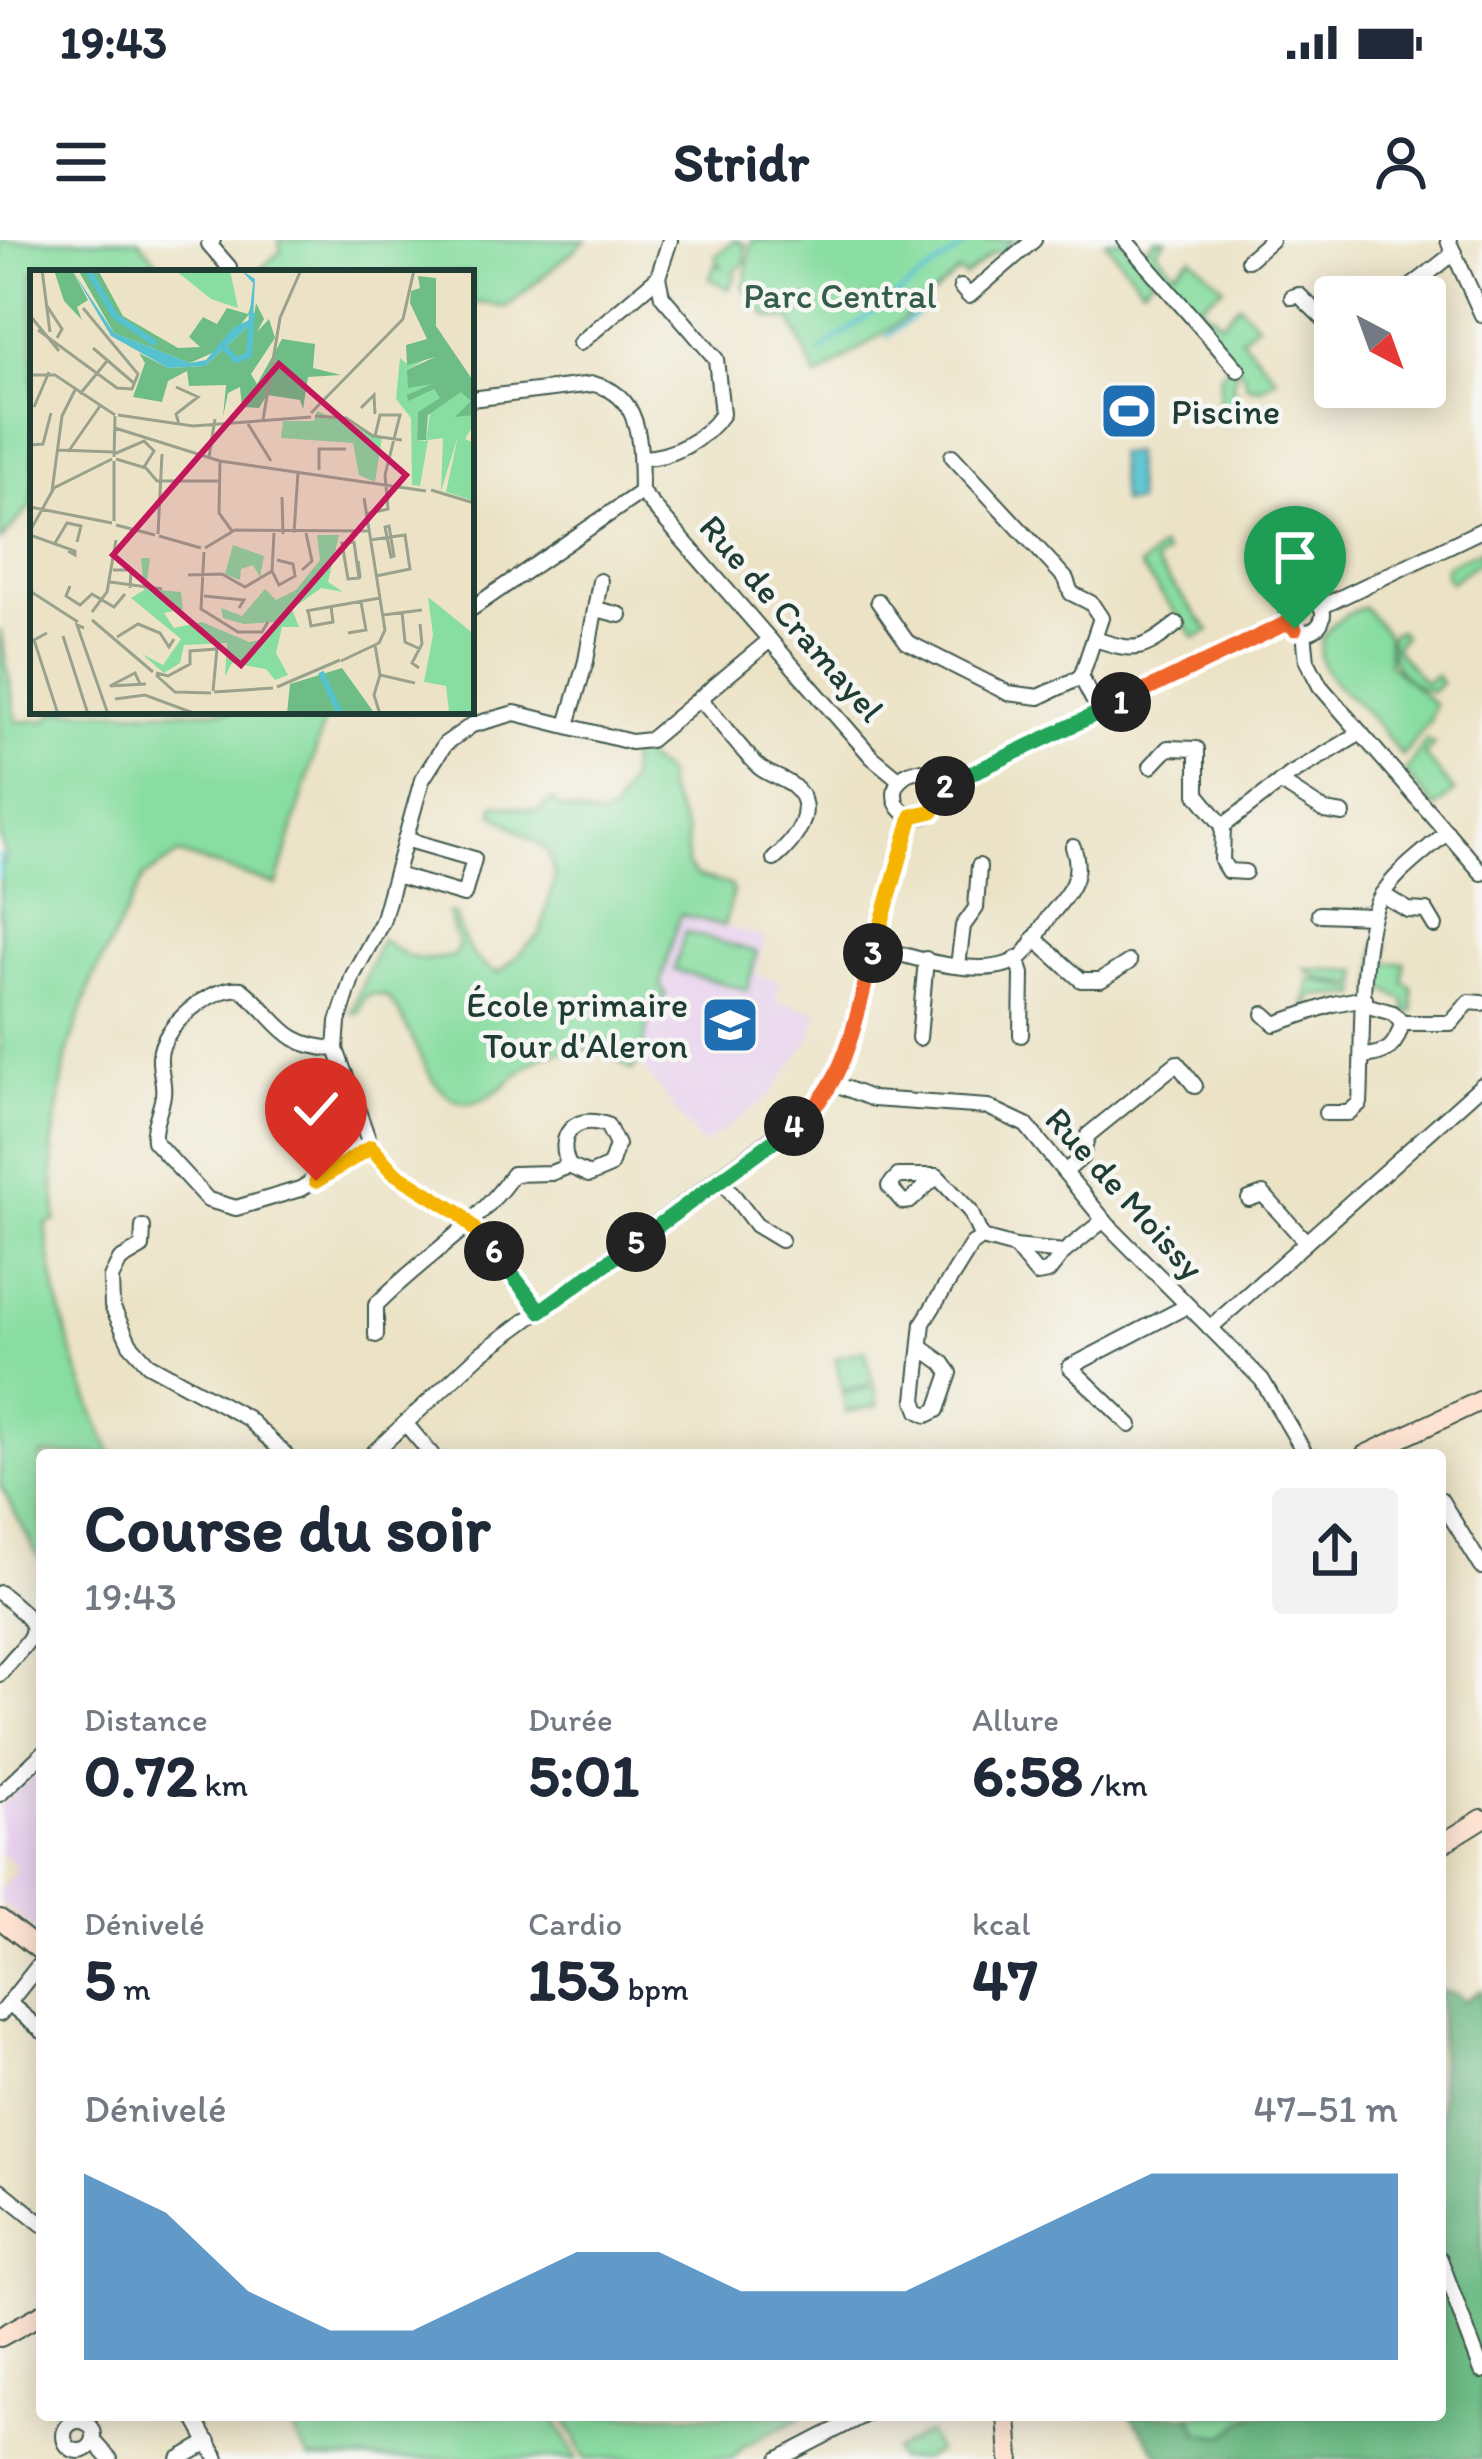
<!DOCTYPE html>
<html lang="fr">
<head>
<meta charset="utf-8">
<style>
	body { margin:0; font-family:Itim,sans-serif; background:#f2f2f3; color:#1f2937; height:100vh; display:flex; flex-direction:column; font-size:45px; white-space:nowrap }
	* { box-sizing:border-box; margin:0 }
	p { font-size:39px; color:#747a83 }
	.icon { flex:none; width:66px; height:66px; fill:none; stroke:currentColor; stroke-width:2; stroke-linecap:round; stroke-linejoin:round }
	.map { position:relative; flex:1; overflow:hidden }
	.drawer { position:absolute; left:36px; top:1209px; width:1410px; height:972px; display:flex; flex-direction:column; background:#fff; border-radius:12px; box-shadow:0 6px 30px #0003 }
	.drawer>* { flex:none }
	.needle { width:78px; rotate:139deg }
	.controls { position:absolute; left:1314px; top:36px; display:grid; gap:24px }
	.controls a { display:grid; place-items:center; width:132px; height:132px; border-radius:12px; background:#fff; box-shadow:0 6px 30px #0003; font-size:60px }
	.pin { position:absolute; display:grid; place-items:center; width:102px; height:102px; color:#fff; margin:-123px -51px; border-radius:50% 50% 50% 0; rotate:-45deg; box-shadow:0 0 12px #0007 }
	.pin .icon { rotate:45deg }
	.km { position:absolute; width:60px; height:60px; margin:-30px; border-radius:50%; background:#222; color:#fff; font-size:33px; line-height:60px; text-align:center }
	.round { display:grid; place-items:center; flex:none; width:126px; height:126px; border-radius:12px; background:#f2f2f3 }
	.head { display:flex; align-items:center; justify-content:space-between; height:204px; padding:0 48px }
	h1 { font-size:66px; font-weight:800; line-height:90px }
	.metrics { display:grid; grid-template-columns:repeat(3,1fr); gap:18px; height:204px; padding:12px 48px }
	.metrics div { display:grid; align-content:center }
	.metrics b { font-size:60px; font-weight:800 }
	.metrics small { font-size:33px; font-weight:400 }
	.metrics p { font-size:33px }
	.chart { height:336px; padding:24px 48px }
	.chart p { display:flex; justify-content:space-between }
	.chart svg { width:100%; height:216px; margin-top:12px; fill:#1f6fb2; opacity:.7 }
	.status { display:flex; justify-content:space-between; align-items:center; height:84px; padding:0 60px; background:#fff; direction:ltr }
	.status svg { height:33px; fill:currentColor }
	header { display:flex; justify-content:space-between; align-items:center; height:156px; padding:0 48px; background:#fff; font-size:54px; font-weight:800 }
	.map>svg:first-child { display:block }
	.built { fill:#e9d2ee }
	.green { fill:#88dda0; stroke:#548d6a; stroke-width:3 }
	.forest { fill:#6ebc86; stroke:#467c5d; stroke-width:3 }
	.water { fill:#56c2d0; stroke:#3a8082; stroke-width:3 }
	.lines { fill:none; stroke-linecap:round; stroke-linejoin:round }
	.stream { stroke:#56c2d0; stroke-width:4.5 }
	.street-casing { stroke:#3e564a; stroke-width:18 }
	.secondary-casing { stroke:#3e564a; stroke-width:22 }
	.street { stroke:#fff; stroke-width:14 }
	.secondary { stroke:#fee3d2; stroke-width:18 }
	.split-1-casing { stroke:#fff; stroke-width:24 }
	.split-2-casing { stroke:#fff; stroke-width:24 }
	.split-3-casing { stroke:#fff; stroke-width:24 }
	.split-4-casing { stroke:#fff; stroke-width:24 }
	.split-5-casing { stroke:#fff; stroke-width:24 }
	.split-6-casing { stroke:#fff; stroke-width:24 }
	.split-7-casing { stroke:#fff; stroke-width:24 }
	.split-1 { stroke:#f0652b; stroke-width:15 }
	.split-2 { stroke:#22a559; stroke-width:15 }
	.split-3 { stroke:#f5b400; stroke-width:15 }
	.split-4 { stroke:#f0652b; stroke-width:15 }
	.split-5 { stroke:#22a559; stroke-width:15 }
	.split-6 { stroke:#22a559; stroke-width:15 }
	.split-7 { stroke:#f5b400; stroke-width:15 }
	.labels { text-anchor:middle; dominant-baseline:central; stroke-width:9; stroke-linejoin:round; paint-order:stroke }
	.park-label { font-size:36px; fill:#345d4a; stroke:#f6f6f2 }
	.poi-label { font-size:36px; fill:#1f3d34; stroke:#f6f6f2; text-anchor:start }
	.street-label { font-size:36px; fill:#1f3d34; stroke:#f6f6f2 }
	.inset-river { fill:none; stroke:#56c2d0; stroke-width:6 }
	.inset-road { fill:none; stroke:#9aa18c; stroke-width:3 }
	.view { fill:#c2185b; fill-opacity:0.15; stroke:#c2185b; stroke-width:6 }
	.inset-edge { fill:none; stroke:#1f3d34; stroke-width:6 }
</style>
</head>
<body>
<div class="status"><b>19:43</b><svg viewBox="0 0 49 12"><path d="M0 12V9h3v3zM5 12V6h3v6zM10 12V3h3v9zM15 12V0h3v12zM26 1h20v11H26zM47 4h2v5h-2z"/></svg></div>
<header><svg class="icon" aria-label="menu" viewBox="0 0 24 24"><path d="M4 6h16M4 12h16M4 18h16"/></svg>Stridr<svg class="icon" aria-label="person" viewBox="0 0 24 24"><circle cx="12" cy="8" r="4"/><path d="M4 21q1-7 8-7t8 7"/></svg></header>
<div class="map">
<svg width="1482" height="2219" viewBox="0 0 1482 2219">
	<rect width="100%" height="100%" fill="#f6f6f2"/>
	<filter id="ink" filterUnits="userSpaceOnUse"><feTurbulence type="fractalNoise" baseFrequency=".00833" numOctaves="2"/><feDisplacementMap in="SourceGraphic" scale="24" xChannelSelector="R" yChannelSelector="G"/><feConvolveMatrix kernelMatrix="1 2 1 2 8 2 1 2 1" color-interpolation-filters="sRGB"/></filter>
	<filter id="wash" filterUnits="userSpaceOnUse"><feTurbulence type="fractalNoise" baseFrequency=".004" numOctaves="4" result="noise"/><feDisplacementMap in="SourceGraphic" scale="48" xChannelSelector="R" yChannelSelector="G"/><feGaussianBlur stdDeviation="2.7" result="paint"/><feColorMatrix in="noise" values="0 0 0 0 0 0 0 0 0 0 0 0 0 0 0 0 0 1.4 0 .05"/><feComposite in="paint" operator="in"/></filter>
	<g filter="url(#wash)">
		<rect width="100%" height="100%" fill="#ece3c6"/>
		<g class="built">
			<polygon points="680,674 765,698 755,735 780,741 775,760 819,772 811,798 771,855 702,906 639,822 648,773 660,745"/>
			<polygon points="42,1527 42,1695 0,1661 0,1651 18,1628 0,1613 0,1566"/>
		</g>
		<g class="green">
			<polygon points="0,0 139,0 167,33 33,33 33,264 0,301"/>
			<path d="M279,0H586L507,67C494,67 483,60 471,64V33H256L281,11Z"/>
			<polygon points="734,0 745,4 745,22 734,32 736,34 729,49 709,39 716,24 721,26 715,17"/>
			<polygon points="752,0 802,3 803,0 1014,0 1006,7 1009,11 993,13 965,37 959,32 912,73 817,138 791,80 768,77 744,47"/>
			<polygon points="1121,0 1153,37 1142,47 1105,1"/>
			<polygon points="1155,0 1166,0 1156,10 1174,31 1192,17 1224,47 1200,64 1209,74 1212,73 1221,83 1239,64 1257,84 1241,98 1277,138 1261,148 1247,146 1243,133 1142,12"/>
			<polygon points="1230,125 1236,132 1232,148 1236,151 1236,173 1223,186 1219,183 1220,135"/>
			<polygon points="1161,307 1166,313 1155,323 1210,391 1195,398 1140,327"/>
			<polygon points="1482,309 1480,321 1450,342 1445,335 1446,326"/>
			<path d="M1364,367L1387,394L1389,424L1434,464L1430,480L1402,516C1386,497 1370,472 1350,457C1308,424 1309,388 1364,367Z"/>
			<path d="M0,389L17,482L48,480L56,471H327L277,645L179,614L144,637L93,738L67,813L52,907L56,981L46,984C54,1067 78,1140 112,1215H42V1323L0,1245V630L6,618L0,599Z"/>
			<path d="M1400,391L1404,396L1394,407L1425,443L1436,435L1441,443L1432,452C1407,445 1383,420 1392,393Z"/>
			<polygon points="1426,500 1434,504 1424,515 1454,551 1435,568 1405,532"/>
			<path d="M630,509L667,534L666,548L687,593V625L696,636L730,645L733,652L724,686L680,674L660,745L666,755C635,785 653,808 632,830C622,824 611,814 600,812C581,807 553,810 537,820C509,836 477,885 443,851C417,826 412,782 386,756L373,754L364,758L359,772L351,773L381,699C413,721 415,722 454,716L459,706L448,674H455C464,703 470,722 499,733L540,694L555,637L548,611L493,573L495,564L538,571L553,560L558,567L599,578L612,573L630,539Z"/>
			<polygon points="685,692 757,712 747,750 674,730"/>
			<polygon points="1376,704 1387,705 1386,723 1405,723 1404,743 1412,746 1413,772 1406,773 1405,761 1386,750 1375,753"/>
			<polygon points="1305,729 1359,731 1359,745 1322,740"/>
			<polygon points="1310,739 1359,750 1358,756 1314,755 1308,764 1313,767 1304,770"/>
			<polygon points="865,1110 873,1143 843,1151 835,1118"/>
			<polygon points="875,1147 878,1166 846,1172 843,1153"/>
			<polygon points="283,2175 553,2175 577,2219 310,2219"/>
			<polygon points="563,2175 804,2175 743,2207 734,2219 586,2219"/>
			<polygon points="1191,2175 1255,2175 1224,2196 1199,2193"/>
			<polygon points="928,2193 937,2211 922,2219 897,2219 893,2211"/>
		</g>
		<polygon class="forest" points="1482,1750 1482,2219 1162,2219 1131,2175 1191,2175 1199,2193 1223,2196 1255,2175 1440,2175 1440,1751 1459,1755 1464,1761"/>
		<polygon class="water" points="1133,212 1137,262 1121,263 1117,214"/>
		<g class="lines">
			<g class="stream">
				<polyline points="887,96 922,71"/>
				<polyline points="820,111 973,0"/>
				<polyline points="0,615 0,637"/>
			</g>
		</g>
	</g>
	<g filter="url(#ink)">
		<g class="lines">
			<g class="street-casing">
				<g id="street">
					<polyline points="213,0 209,4 229,27"/>
					<polyline points="1125,0 1238,130"/>
					<polyline points="1448,0 1482,75"/>
					<polyline points="1248,20 1271,0"/>
					<polyline points="961,47 969,56 1034,0"/>
					<polyline points="1292,57 1299,55 1335,90"/>
					<polyline points="1398,57 1454,13"/>
					<polyline points="580,103 658,37"/>
					<path d="M471,159L593,144C644,154 640,208 641,252"/>
					<polyline points="952,216 1066,339 1071,353 1091,363 1101,378 1081,437 1100,473"/>
					<path d="M641,218C672,218 704,200 722,174L716,119L662,56L658,37L670,0"/>
					<polyline points="641,252 872,517 900,540"/>
					<circle cx="1305" cy="374" r="18"/>
					<polyline points="878,361 907,402 1008,453 1039,457 1081,437"/>
					<polyline points="1321,367 1482,290"/>
					<polyline points="471,369 641,252"/>
					<polyline points="596,369 620,375"/>
					<polyline points="1304,392 1307,421 1320,446 1482,633"/>
					<path d="M1095,399C1137,413 1142,411 1177,384"/>
					<path d="M701,460C720,481 738,507 759,527C768,535 783,538 793,546C821,569 793,603 774,619"/>
					<polyline points="567,485 586,421 600,341"/>
					<polyline points="1151,526 1168,508 1197,509 1197,554 1223,586 1222,621 1228,631 1245,632"/>
					<circle cx="918" cy="554" r="23"/>
					<polyline points="1280,542 1325,571 1343,574"/>
					<polyline points="940,549 1289,382"/>
					<polyline points="1223,586 1291,534 1361,493"/>
					<polyline points="396,635 464,655 474,619 405,599"/>
					<polyline points="1382,654 1408,670 1426,671 1435,686"/>
					<polyline points="1319,674 1373,676"/>
					<polyline points="1034,698 1081,740 1101,740 1129,722"/>
					<path d="M875,706C910,718 998,745 1026,712C1036,700 1042,685 1052,673C1069,653 1084,635 1073,607"/>
					<polyline points="1017,718 1022,734 1021,795"/>
					<polyline points="958,726 963,686 976,668 979,626"/>
					<polyline points="1264,774 1275,784 1333,764 1365,758"/>
					<polyline points="1402,783 1451,783 1469,762 1482,763"/>
					<polyline points="919,798 926,719"/>
					<path d="M336,809C280,806 280,779 241,749C212,745 161,786 160,817C159,830 165,842 163,855C161,871 152,885 154,901L208,960L236,968L300,949L371,907"/>
					<path d="M1363,816C1388,814 1396,807 1402,783L1393,773L1365,765"/>
					<polyline points="833,843 873,859 988,867 1026,885 1107,984 1262,1140 1306,1215"/>
					<path d="M1326,873H1348L1360,863C1363,814 1358,697 1380,658C1395,632 1425,612 1447,592"/>
					<polyline points="1065,932 1082,917 1088,895 1177,823 1195,846"/>
					<polyline points="937,936 910,961 903,962 889,946 898,936 937,936 970,971 982,998"/>
					<polyline points="721,939 756,985 781,1000"/>
					<polyline points="1249,959 1263,954 1306,1002"/>
					<polyline points="143,987 142,1007 120,1020 111,1038 112,1066 130,1104 148,1124 247,1178 286,1215"/>
					<polyline points="982,998 1015,1007 1064,1012"/>
					<polyline points="1015,1007 1037,1034 1048,1032 1064,1012 1104,980"/>
					<polyline points="540,1071 471,983 393,931 371,907 336,809 338,782 353,735 382,682 422,540 445,504 472,485 515,473 631,502 650,500 770,400"/>
					<polyline points="1210,1088 1482,845"/>
					<path d="M376,1095V1065C420,1019 477,987 513,934L551,933L569,926L589,935L610,926L617,905L607,885C575,873 555,895 569,926"/>
					<polyline points="922,1108 943,1123 950,1133 937,1170 927,1175 919,1171 915,1160 923,1083 972,1004 982,998"/>
					<polyline points="405,1183 432,1215"/>
					<polyline points="1130,1185 1070,1127 1187,1066"/>
					<polyline points="371,1215 479,1115 820,863 846,809 912,576"/>
					<polyline points="1440,1259 1482,1327"/>
					<path d="M0,1353C50,1393 36,1389 0,1434"/>
					<polyline points="0,1554 42,1514"/>
					<polyline points="10,1764 42,1791"/>
					<polyline points="0,1774 42,1721"/>
					<polyline points="0,1950 42,1984"/>
					<polyline points="1440,2019 1482,2131"/>
					<polyline points="193,2175 217,2219"/>
					<circle cx="79" cy="2196" r="15"/>
					<polyline points="94,2201 110,2219"/>
					<polyline points="179,2219 209,2202"/>
					<polyline points="779,2219 864,2175"/>
				</g>
			</g>
			<g class="secondary-casing">
				<g id="secondary">
					<polyline points="1365,1215 1482,1160"/>
					<polyline points="1440,1605 1482,1579"/>
					<polyline points="0,1679 42,1712"/>
					<polyline points="0,2097 42,2074"/>
					<polyline points="1007,2175 1010,2219"/>
				</g>
			</g>
			<use href="#street" class="street"/>
			<use href="#secondary" class="secondary"/>
		</g>
	</g>
	<g class="lines" filter="url(#ink)">
		<g class="split-1-casing">
			<polyline id="split-1" points="1121,462 1289,382 1295,389"/>
		</g>
		<g class="split-2-casing">
			<polyline id="split-2" points="945,546 1121,462"/>
		</g>
		<g class="split-3-casing">
			<polyline id="split-3" points="873,713 912,576 933,571 940,549 945,546"/>
		</g>
		<g class="split-4-casing">
			<path id="split-4" d="M794,886C848,846 856,774 873,713"/>
		</g>
		<g class="split-5-casing">
			<polyline id="split-5" points="636,1002 794,886"/>
		</g>
		<g class="split-6-casing">
			<polyline id="split-6" points="494,1011 540,1071 636,1002"/>
		</g>
		<g class="split-7-casing">
			<polyline id="split-7" points="316,941 371,907 393,932 460,974 494,1011"/>
		</g>
		<use href="#split-1" class="split-1"/>
		<use href="#split-2" class="split-2"/>
		<use href="#split-3" class="split-3"/>
		<use href="#split-4" class="split-4"/>
		<use href="#split-5" class="split-5"/>
		<use href="#split-6" class="split-6"/>
		<use href="#split-7" class="split-7"/>
	</g>
	<defs>
		<g id="stadium-square" transform="scale(3)"><rect x="-9" y="-9" width="18" height="18" rx="4" fill="#1f6fb2" stroke="#f6f6f2"/><path d="M0-5a6.5 5 0 1 0 0 10a6.5 5 0 1 0 0-10ZM-3.5-1.8h7v3.6h-7Z" fill="#fff"/></g>
		<g id="school-square" transform="scale(3)"><rect x="-9" y="-9" width="18" height="18" rx="4" fill="#1f6fb2" stroke="#f6f6f2"/><path d="M0-5L7-2L0 1L-7-2ZM-4 1L0 2.5L4 1V4Q0 6-4 4Z" fill="#fff"/></g>
	</defs>
	<g fill-rule="evenodd">
		<use href="#stadium-square" x="1129" y="171"/>
		<use href="#school-square" x="730" y="785"/>
	</g>
	<g class="labels">
		<g class="park-label">
			<text x="840" y="55">Parc Central</text>
		</g>
		<g class="poi-label">
			<text x="1171" y="171">Piscine</text>
			<text x="688" y="764" text-anchor="end">École primaire<tspan x="688" dy="41">Tour d'Aleron</tspan></text>
		</g>
		<g class="street-label">
			<text transform="translate(792 378) rotate(49)">Rue de Cramayel</text>
			<text transform="translate(1125 953) rotate(48)">Rue de Moissy</text>
		</g>
	</g>
	<g transform="translate(30 30)">
		<rect width="444" height="444" fill="#ece3c6"/>
		<path d="M145,0H200L208,38L181,29ZM405,84L377,100L402,115L378,125L404,119L411,129L388,142L387,170L396,171L400,143L432,121L441,131L444,154L435,169L444,173V231L416,222L428,166L411,221L413,168L398,170L390,216L382,215L381,148L366,129L370,88L377,94ZM287,141L352,168L345,212L329,205L323,173L251,168L253,151H284ZM287,265H309L298,312L313,322L291,318L262,339L269,357H252L246,383L258,405L245,410L236,399L202,393L195,406L197,373L154,375L150,393L134,403L112,384L133,395L151,369L101,328L114,320L111,288H120L116,319L151,322L153,339L134,343L144,358L172,352L219,372L236,369L245,352L214,354L193,348L191,338L212,346L235,319L246,330L266,320L290,290ZM203,275L234,286L230,307L223,295L211,299L210,310L195,304ZM398,327L444,364V444H402L419,441L416,416L394,412L403,365Z" fill="#88dda0"/>
		<path d="M24,0H42L58,30L47,37L52,50L34,31ZM48,0H68L93,46L148,78L170,77L159,67L173,47L187,54L197,38L218,44L222,33L221,42L189,80L160,93L84,63ZM388,6L406,8V56L444,112V145L425,147L441,131L431,122L398,145L396,170H387L388,142L410,128L404,119L378,131L377,125L402,114L378,118L377,100L405,87L377,95L376,75L397,69L380,33L381,21L390,18ZM226,33L234,49L227,62L239,49L245,68L221,104L227,114L252,69L285,74L283,98L311,105L278,107L273,139L270,130L237,125L229,138L212,137L210,117L198,123L193,147L196,115L159,116L157,101L138,111L132,132L103,127L115,93L109,83L138,98L175,96L223,52ZM312,398L345,444H257L260,414Z" fill="#6ebc86"/>
		<path d="M42,0L84,63L160,93L176,90L204,57L219,50L223,13L211,0L225,9L223,52L175,96L138,98L81,66Z" fill="#56c2d0"/>
		<path class="inset-river" d="M58,0L85,46L126,74M194,77L206,90L219,85L222,43M291,402L310,444"/>
		<path class="inset-road" d="M12,0L20,62M17,36L32,59L27,68M2,48L29,81M8,60L87,118L102,119L108,104L53,38M63,78L105,114M0,105H25L85,145M146,117L168,127L146,144L149,154M50,124L77,91M4,137L19,102M331,138L344,125L345,144M281,143L373,49L384,0M88,145L163,156L281,147M285,146L316,148L343,166L372,170M233,150L250,48L271,0M218,154L241,191M85,158L190,191L396,221M0,175L13,174L21,143M28,180L84,182M38,182L70,136M84,184L114,171L124,181L114,197M84,187L85,146M179,187L185,149M86,189L116,198L127,211H188M190,191L189,243L202,261M289,200V179H316M401,220L444,233M22,221L32,146L45,120M252,227L253,264M0,237L82,253M335,244L358,239L355,205L370,145H350L345,166M84,251V191M86,255L125,265M359,256L364,286L361,287L355,257ZM0,261L24,218L82,189M264,263L268,202M128,264L132,184M0,265L45,281V285L38,281M129,266L171,278M340,270L375,265L380,299L346,306M25,273L37,253L51,256L47,272M175,278L205,260L338,261M174,282L171,339L208,362H232L238,352M328,291L330,307L329,308L318,309L312,273L324,272L329,308M83,300H101L100,318M272,300L282,291L276,263M242,301L249,315L265,306L263,294L247,290M158,305L192,304L215,317L242,301L244,263M80,312L132,319M40,316L36,326L50,335L62,324L84,337L95,324M0,321L48,352M174,326L214,330L209,338M278,340L281,356L303,352L301,336M276,341L350,328M62,342L77,322L86,270M372,342L375,372L390,379M353,345L392,340M62,350L123,402M54,358L47,355L78,444M17,363L4,370L28,444M318,363L336,360L331,332M33,366L58,444M87,367L108,354L130,363L139,377L144,369M345,375L350,405L385,413M311,391L349,373L355,360L334,228M389,398L382,393L392,374L390,354M126,403L138,406L160,394V381L187,379L183,421M126,405L145,422L181,423M350,405L344,425L350,444M110,414L105,403L80,416L116,414M247,417L310,390M184,422L243,418M85,429L115,425L166,444"/>
		<path class="view" d="M249,94L376,205L211,395L83,285Z"/>
		<rect width="444" height="444" class="inset-edge"/>
	</g>
</svg>
<div class="controls">
<a><svg class="needle" viewBox="-14 -14 28 28"><path d="M0-13l5 13h-10z" fill="#e53935"/><path d="M0 13l5-13h-10z" fill="#747a83"/></svg></a>
</div>
<div class="pin" style="left:1295px;top:389px;background:#1e9e55"><svg class="icon" aria-label="arrive" viewBox="0 0 24 24"><path d="M6 21V4h12l-3 4 3 4H6"/></svg></div>
<div class="pin" style="left:316px;top:941px;background:#d93025"><svg class="icon" aria-label="check" viewBox="0 0 24 24"><path d="M5 12l5 5 9-10"/></svg></div>
<b class="km" style="left:1121px;top:462px">1</b>
<b class="km" style="left:945px;top:546px">2</b>
<b class="km" style="left:873px;top:713px">3</b>
<b class="km" style="left:794px;top:886px">4</b>
<b class="km" style="left:636px;top:1002px">5</b>
<b class="km" style="left:494px;top:1011px">6</b>
<section class="drawer">
<div class="head"><div><h1>Course du soir</h1><p>19:43</p></div><a class="round"><svg class="icon" aria-label="share" viewBox="0 0 24 24"><path d="M12 15V3M7 8l5-5 5 5M5 13v7h14v-7"/></svg></a></div>
<div class="metrics">
<div><p>Distance</p><b>0.72<small> km</small></b></div>
<div><p>Durée</p><b>5:01</b></div>
<div><p>Allure</p><b>6:58<small> /km</small></b></div>
</div>
<div class="metrics">
<div><p>Dénivelé</p><b>5<small> m</small></b></div>
<div><p>Cardio</p><b>153<small> bpm</small></b></div>
<div><p>kcal</p><b>47</b></div>
</div>
<div class="chart"><p><span>Dénivelé</span>47–51 m</p>
<svg viewBox="0 0 160 44" preserveAspectRatio="none"><path d="M0 44V6L10 14L20 30L30 38L40 38L50 30L60 22L70 22L80 30L90 30L100 30L110 22L120 14L130 6L140 6L150 6L160 6V44z"/></svg>
</div>
</section>
</div>
</body>
</html>
